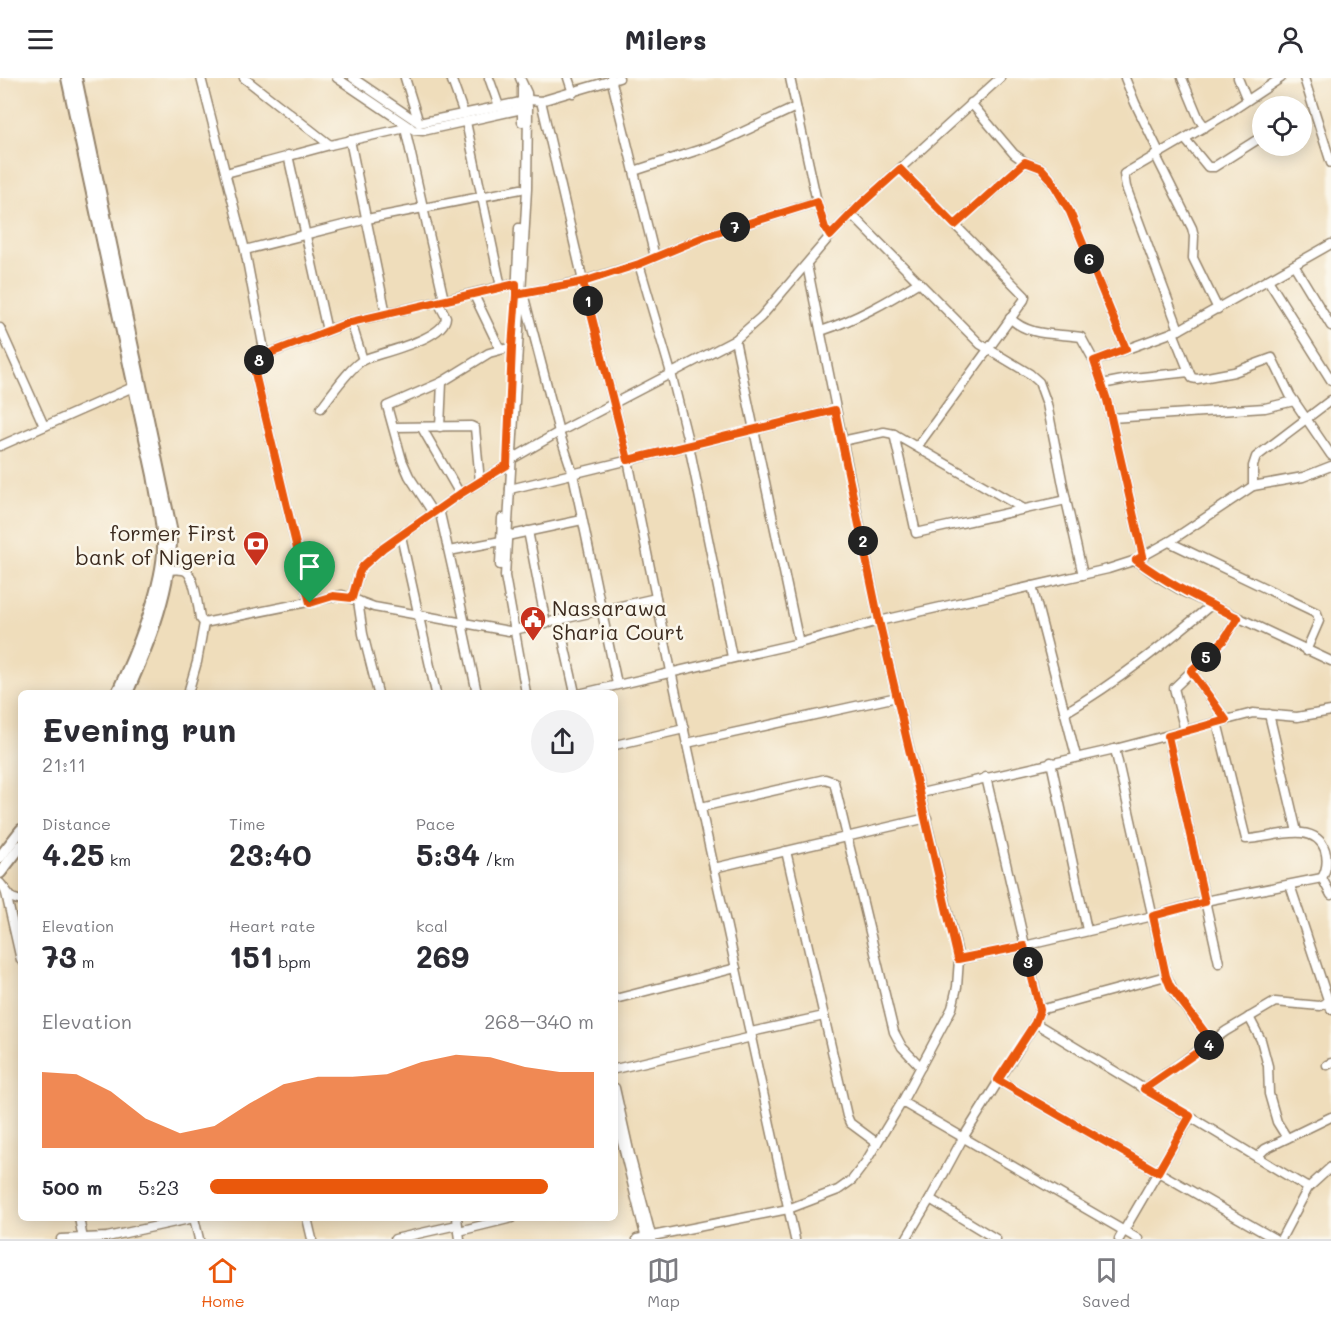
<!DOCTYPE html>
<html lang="en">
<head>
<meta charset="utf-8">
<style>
	body { margin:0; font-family:Mali,sans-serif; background:#f2f2f3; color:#2b2b33; height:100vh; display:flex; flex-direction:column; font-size:22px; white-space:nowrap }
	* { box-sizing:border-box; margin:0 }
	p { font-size:20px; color:#7c7c81 }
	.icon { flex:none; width:33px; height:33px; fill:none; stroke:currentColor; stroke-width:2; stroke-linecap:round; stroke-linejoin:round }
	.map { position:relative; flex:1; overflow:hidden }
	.sheet { position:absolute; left:18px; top:612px; width:600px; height:531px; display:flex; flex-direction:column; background:#fff; border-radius:9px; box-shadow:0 3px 15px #0003 }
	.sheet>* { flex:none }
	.controls { position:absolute; left:1252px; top:18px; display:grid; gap:12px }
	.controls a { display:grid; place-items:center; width:60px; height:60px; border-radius:50%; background:#fff; box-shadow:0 3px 15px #0003; font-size:30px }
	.pin { position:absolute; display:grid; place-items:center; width:51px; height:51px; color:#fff; margin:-62px -26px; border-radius:50% 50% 50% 0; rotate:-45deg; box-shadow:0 0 6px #0007 }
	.pin .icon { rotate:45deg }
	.km { position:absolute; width:30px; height:30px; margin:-15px; border-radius:50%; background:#222; color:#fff; font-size:16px; line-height:30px; text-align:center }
	.round { display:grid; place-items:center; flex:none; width:63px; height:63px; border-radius:32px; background:#f2f2f3 }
	.head { display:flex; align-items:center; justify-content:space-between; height:102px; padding:0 24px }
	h1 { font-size:33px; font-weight:700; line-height:45px }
	.metrics { display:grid; grid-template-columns:repeat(3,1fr); gap:9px; height:102px; padding:6px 24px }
	.metrics div { display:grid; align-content:center }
	.metrics b { font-size:30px; font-weight:700 }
	.metrics small { font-size:16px; font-weight:400 }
	.metrics p { font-size:16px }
	.chart { height:168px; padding:12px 24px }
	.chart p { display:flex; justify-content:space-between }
	.chart svg { width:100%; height:108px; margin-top:6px; fill:#ea580c; opacity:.7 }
	ul { padding:0 24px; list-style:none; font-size:20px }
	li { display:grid; grid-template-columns:96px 72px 1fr; align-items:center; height:45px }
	li i { height:15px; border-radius:8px; background:#ea580c }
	header { display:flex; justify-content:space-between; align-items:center; height:78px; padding:0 24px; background:#fff; font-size:27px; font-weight:700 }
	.menu { display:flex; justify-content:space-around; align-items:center; height:84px; border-top:2px solid #e1e1e2; background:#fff; font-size:16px; color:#7c7c81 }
	.menu a { display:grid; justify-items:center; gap:3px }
	.menu .current { color:#ea580c }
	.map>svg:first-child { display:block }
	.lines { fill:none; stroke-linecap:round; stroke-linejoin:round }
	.minor-casing { stroke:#95846c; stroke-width:11 }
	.major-casing { stroke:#95846c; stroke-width:14 }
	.minor { stroke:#fff; stroke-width:8 }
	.major { stroke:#fff; stroke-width:10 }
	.route-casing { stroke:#fff; stroke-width:12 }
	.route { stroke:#ea580c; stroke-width:8 }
	.labels { text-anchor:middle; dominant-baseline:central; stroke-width:5; stroke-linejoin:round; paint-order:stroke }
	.poi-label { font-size:21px; fill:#3b2a1e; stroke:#fbf7ec; text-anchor:end }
</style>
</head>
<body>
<header><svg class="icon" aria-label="menu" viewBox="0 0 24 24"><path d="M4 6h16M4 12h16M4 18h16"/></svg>Milers<svg class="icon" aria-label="person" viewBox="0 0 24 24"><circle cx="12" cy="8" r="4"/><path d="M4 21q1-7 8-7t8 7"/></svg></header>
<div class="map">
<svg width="1331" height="1161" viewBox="0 0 1331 1161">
	<rect width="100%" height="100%" fill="#fbf7ec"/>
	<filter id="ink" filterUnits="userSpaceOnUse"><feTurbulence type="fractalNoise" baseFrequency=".0167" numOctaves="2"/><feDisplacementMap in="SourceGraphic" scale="12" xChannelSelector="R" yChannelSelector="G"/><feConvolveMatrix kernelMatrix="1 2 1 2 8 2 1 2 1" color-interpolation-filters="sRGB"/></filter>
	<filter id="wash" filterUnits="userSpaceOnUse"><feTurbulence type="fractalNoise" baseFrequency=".008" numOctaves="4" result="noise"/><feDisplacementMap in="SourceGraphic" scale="24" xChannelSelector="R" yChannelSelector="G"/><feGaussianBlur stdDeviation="1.35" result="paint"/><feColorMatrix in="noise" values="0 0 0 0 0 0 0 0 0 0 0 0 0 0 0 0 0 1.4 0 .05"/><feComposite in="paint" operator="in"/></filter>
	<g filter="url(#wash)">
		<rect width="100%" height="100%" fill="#efddbb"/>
	</g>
	<g filter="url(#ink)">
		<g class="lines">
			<g class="minor-casing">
				<g id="minor">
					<polyline points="201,0 245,172 265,277"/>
					<polyline points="244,0 330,67"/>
					<polyline points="337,0 414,52 423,53 527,30"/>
					<polyline points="353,0 419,45 530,22 541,23 619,0"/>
					<polyline points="405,0 419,45"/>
					<polyline points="451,0 464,36"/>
					<polyline points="489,0 499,28"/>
					<polyline points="520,0 527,15 528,30 527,111 505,498 526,615"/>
					<polyline points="568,0 573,15"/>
					<polyline points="611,0 655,179"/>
					<polyline points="790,0 817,124 825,150 830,158"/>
					<polyline points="1125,0 1135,25 1159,74"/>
					<polyline points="1182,0 1199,41 1205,49"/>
					<polyline points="1238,0 1247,22"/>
					<polyline points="1304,0 1331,85"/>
					<polyline points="522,9 522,44"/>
					<polyline points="541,23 583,203 628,382 671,593 795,1161"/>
					<polyline points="971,25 1014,76 1025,84 1041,90 1050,100 1070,134 1126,271"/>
					<polyline points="466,44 501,209"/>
					<polyline points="405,50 444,222"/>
					<polyline points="1185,61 1208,89 1214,89 1263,58"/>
					<polyline points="350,62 386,236"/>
					<polyline points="1155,76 1192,150 1194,158 1193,180 1218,231"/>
					<polyline points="288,77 327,253"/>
					<polyline points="900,91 1025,218 1024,222 917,369"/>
					<polyline points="634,93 717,66 796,29"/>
					<polyline points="226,95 330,67 410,49"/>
					<polyline points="851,136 980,266 1030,296 1039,304 1047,326 1066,422 1083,497"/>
					<polyline points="955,147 1025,84"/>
					<polyline points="245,172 367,141 521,111"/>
					<polyline points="639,186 671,295 689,367 732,579"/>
					<polyline points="1294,187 1331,248"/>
					<polyline points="1268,202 1331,302"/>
					<polyline points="520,216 583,203 639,186 704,159 817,124"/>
					<polyline points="474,217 500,271"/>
					<polyline points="524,219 559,354 573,396 617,606"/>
					<polyline points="516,221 519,150"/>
					<path d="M1010,240C1029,259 1056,255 1081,259L1094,283L1107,322L1143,478"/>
					<polyline points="351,244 363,282"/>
					<polyline points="0,250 44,348"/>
					<polyline points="1179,252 1126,109 1124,96 1230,34 1281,0"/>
					<path d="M821,253C857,241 887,224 919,204"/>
					<polyline points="1173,254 1189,294 1192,300 1197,301 1234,294 1272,280 1290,317 1331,377"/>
					<polyline points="735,262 799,565"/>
					<polyline points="1094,283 1179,252 1331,166"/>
					<polyline points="1102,306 1133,300 1189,294"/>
					<path d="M321,330C331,317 351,287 365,281C383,274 445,261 446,239L438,224"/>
					<polyline points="1111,340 1265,330 1294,323"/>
					<polyline points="394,349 471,348 475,350 480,404"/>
					<polyline points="440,349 442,304"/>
					<polyline points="422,350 460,416"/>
					<polyline points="894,356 916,455 1066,422"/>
					<polyline points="842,363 884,354 894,356 1024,431"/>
					<polyline points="0,368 133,309"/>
					<polyline points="512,381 559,354 735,262 761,239 830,158 861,126 1000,0"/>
					<polyline points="1253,408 1253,388 1256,379 1331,322"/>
					<polyline points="510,411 835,332"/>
					<polyline points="439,431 465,546"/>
					<polyline points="433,435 409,398 402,382 387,328 442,304 489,275 512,269"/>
					<polyline points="528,453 546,546"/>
					<polyline points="401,458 436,615"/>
					<polyline points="507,458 582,442"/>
					<polyline points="1169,464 1317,535 1319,543 1306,573"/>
					<polyline points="449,473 501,463"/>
					<polyline points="1136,482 1160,500 1184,514 1331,583"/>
					<polyline points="500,487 502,440"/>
					<path d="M164,492C170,492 177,491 183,492C195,494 198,529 200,540L204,545L197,584L188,615"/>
					<polyline points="1032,508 1076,678"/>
					<polyline points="352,520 359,495 363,488 383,470 460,416 507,387"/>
					<polyline points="358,523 363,556 378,615"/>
					<polyline points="310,525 254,291 257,284 265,277 351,244 516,205"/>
					<polyline points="559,543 575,615"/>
					<polyline points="204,545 342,517 374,529 509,553"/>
					<polyline points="462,545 477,615"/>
					<polyline points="514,552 656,520"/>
					<polyline points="1191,593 1226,642"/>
					<polyline points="583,615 799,565 879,543 1108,491 1136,482 1172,462 1253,408 1303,399 1331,388"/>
					<path d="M1066,634C1119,603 1164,566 1211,527"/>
					<polyline points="1269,636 1297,754"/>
					<path d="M1217,644L1246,761C1270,761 1314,741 1325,772C1328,782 1327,791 1322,800"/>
					<polyline points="1185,653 1174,610 1223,563 1238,540"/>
					<polyline points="1168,658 1219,885"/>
					<polyline points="687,665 897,619"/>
					<polyline points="615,667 684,651"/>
					<polyline points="1115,671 1166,898 1175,916 1212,964"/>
					<polyline points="1051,684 1087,852"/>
					<polyline points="921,715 1115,671 1253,635 1297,639 1331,633"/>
					<polyline points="701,729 825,701 834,704 894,954 902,969 921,989"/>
					<polyline points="786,773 847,1038 850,1045 877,1065"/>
					<polyline points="714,790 927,740"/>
					<polyline points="1322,800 1331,817"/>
					<polyline points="0,805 12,820 21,823"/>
					<polyline points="1290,807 1331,931"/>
					<polyline points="5,811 21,882"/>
					<polyline points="959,881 1024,868 1153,838 1205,823 1322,800"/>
					<polyline points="615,921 736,890"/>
					<polyline points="1040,932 1166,898"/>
					<polyline points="1249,939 1261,962 1268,988 1269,1016 1277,1044 1287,1060"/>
					<polyline points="1035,945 1308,1110"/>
					<polyline points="751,954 824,938"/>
					<polyline points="1327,987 1331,985"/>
					<polyline points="615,991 752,959"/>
					<polyline points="998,1002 1275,1161"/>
					<polyline points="615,1010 630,1077 652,1161"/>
					<polyline points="1144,1011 1226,953 1275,924 1320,928 1331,923"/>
					<polyline points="902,1024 1138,1161"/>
					<polyline points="615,1036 646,1161"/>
					<polyline points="1257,1079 1265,1071 1331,1039"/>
					<polyline points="930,1121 996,1161"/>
					<polyline points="79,1140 83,1161"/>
					<polyline points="307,1140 312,1161"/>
					<polyline points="457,1140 460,1161"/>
					<polyline points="459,1153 512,1140"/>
					<polyline points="61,1161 107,1159 194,1140 199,1161"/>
					<polyline points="395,1161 457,1147"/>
					<polyline points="637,1161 788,1131 838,1112 852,1102 865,1085 902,1024 952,930 957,909 959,881 879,543 807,187"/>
					<polyline points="906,1161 930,1121 963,1060 1035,945 1040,932 986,699"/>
					<polyline points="1119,1161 1190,1039"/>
					<polyline points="1281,1161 1308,1110 1331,1089"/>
				</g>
			</g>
			<g class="major-casing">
				<g id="major">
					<path d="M67,0L153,397C157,422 164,449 163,475C160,516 135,577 117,615"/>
					<path d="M76,0L171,450C173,507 150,563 127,615"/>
					<polyline points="0,779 21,752"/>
					<polyline points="0,795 21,768"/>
				</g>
			</g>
			<use href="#minor" class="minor"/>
			<use href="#major" class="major"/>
		</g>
	</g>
	<g class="lines" filter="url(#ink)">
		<g class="route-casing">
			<path id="route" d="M310,525L333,518L352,520L359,495L363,488L383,470L460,416L507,387L512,269L516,217L522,215L583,204L628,382L835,332L879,543L958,881L1024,868L1040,932L1035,945L998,1002L1158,1094L1190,1038L1144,1011L1212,964L1170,908L1166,898L1153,838L1205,824L1168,658L1226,642L1191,593L1223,563L1238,540C1202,522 1168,506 1136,482L1143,478L1107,322L1094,283L1126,271L1070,134L1050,100L1041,90L1025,84L955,147L900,91L861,126L830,158L825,150L817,124L704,159L639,186L583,204L516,217V206L351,244L265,277L257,284L254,291L310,525"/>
		</g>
		<use href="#route" class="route"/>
	</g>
	<defs>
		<g id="bank-pin" transform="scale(1.35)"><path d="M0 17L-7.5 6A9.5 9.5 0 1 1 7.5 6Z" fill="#c8321e" stroke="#fbf7ec"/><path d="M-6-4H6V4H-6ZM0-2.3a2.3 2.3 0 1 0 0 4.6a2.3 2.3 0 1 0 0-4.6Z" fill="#fff"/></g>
		<g id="civic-pin" transform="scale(1.35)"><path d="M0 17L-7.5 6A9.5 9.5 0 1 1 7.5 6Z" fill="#c8321e" stroke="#fbf7ec"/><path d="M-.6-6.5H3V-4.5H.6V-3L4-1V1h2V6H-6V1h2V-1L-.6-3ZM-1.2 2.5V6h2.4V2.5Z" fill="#fff"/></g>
	</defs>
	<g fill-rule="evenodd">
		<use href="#bank-pin" x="256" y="466"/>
		<use href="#civic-pin" x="533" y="541"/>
	</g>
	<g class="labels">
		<g class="poi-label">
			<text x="236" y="454">former First<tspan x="236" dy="24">bank of Nigeria</tspan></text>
			<text x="552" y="529" text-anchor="start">Nassarawa<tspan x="552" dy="24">Sharia Court</tspan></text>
		</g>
	</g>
</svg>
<div class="controls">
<a><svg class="icon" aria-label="locate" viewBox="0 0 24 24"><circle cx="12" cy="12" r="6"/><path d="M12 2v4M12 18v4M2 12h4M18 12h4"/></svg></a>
</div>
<div class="pin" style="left:310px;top:525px;background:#1e9e55"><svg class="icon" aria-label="arrive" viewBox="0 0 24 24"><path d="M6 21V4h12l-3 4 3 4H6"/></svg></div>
<b class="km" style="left:588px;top:223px">1</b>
<b class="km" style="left:863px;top:463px">2</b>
<b class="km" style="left:1028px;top:884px">3</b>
<b class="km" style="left:1209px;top:967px">4</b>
<b class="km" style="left:1206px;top:579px">5</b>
<b class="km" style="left:1089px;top:181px">6</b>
<b class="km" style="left:735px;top:149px">7</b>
<b class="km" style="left:259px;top:282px">8</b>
<section class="sheet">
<div class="head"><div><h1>Evening run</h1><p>21:11</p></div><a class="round"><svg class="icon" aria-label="share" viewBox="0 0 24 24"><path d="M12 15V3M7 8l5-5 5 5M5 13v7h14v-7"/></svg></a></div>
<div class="metrics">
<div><p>Distance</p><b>4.25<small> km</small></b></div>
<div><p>Time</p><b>23:40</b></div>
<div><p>Pace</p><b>5:34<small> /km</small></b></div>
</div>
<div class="metrics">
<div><p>Elevation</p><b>73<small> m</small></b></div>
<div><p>Heart rate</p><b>151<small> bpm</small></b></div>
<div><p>kcal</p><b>269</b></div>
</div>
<div class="chart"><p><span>Elevation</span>268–340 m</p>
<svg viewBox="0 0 160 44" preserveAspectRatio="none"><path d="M0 44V13L10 14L20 21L30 32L40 38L50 35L60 26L70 18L80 15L90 15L100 14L110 9L120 6L130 7L140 11L150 13L160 13V44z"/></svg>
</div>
<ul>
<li><b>500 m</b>5:23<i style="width:88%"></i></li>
</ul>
</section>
</div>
<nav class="menu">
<a class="current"><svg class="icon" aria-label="home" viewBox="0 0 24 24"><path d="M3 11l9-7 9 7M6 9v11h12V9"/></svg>Home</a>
<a><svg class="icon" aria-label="map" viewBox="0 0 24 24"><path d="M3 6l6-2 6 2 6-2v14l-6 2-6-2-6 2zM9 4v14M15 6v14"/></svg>Map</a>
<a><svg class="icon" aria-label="saved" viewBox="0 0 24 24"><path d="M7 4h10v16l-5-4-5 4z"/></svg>Saved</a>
</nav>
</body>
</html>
